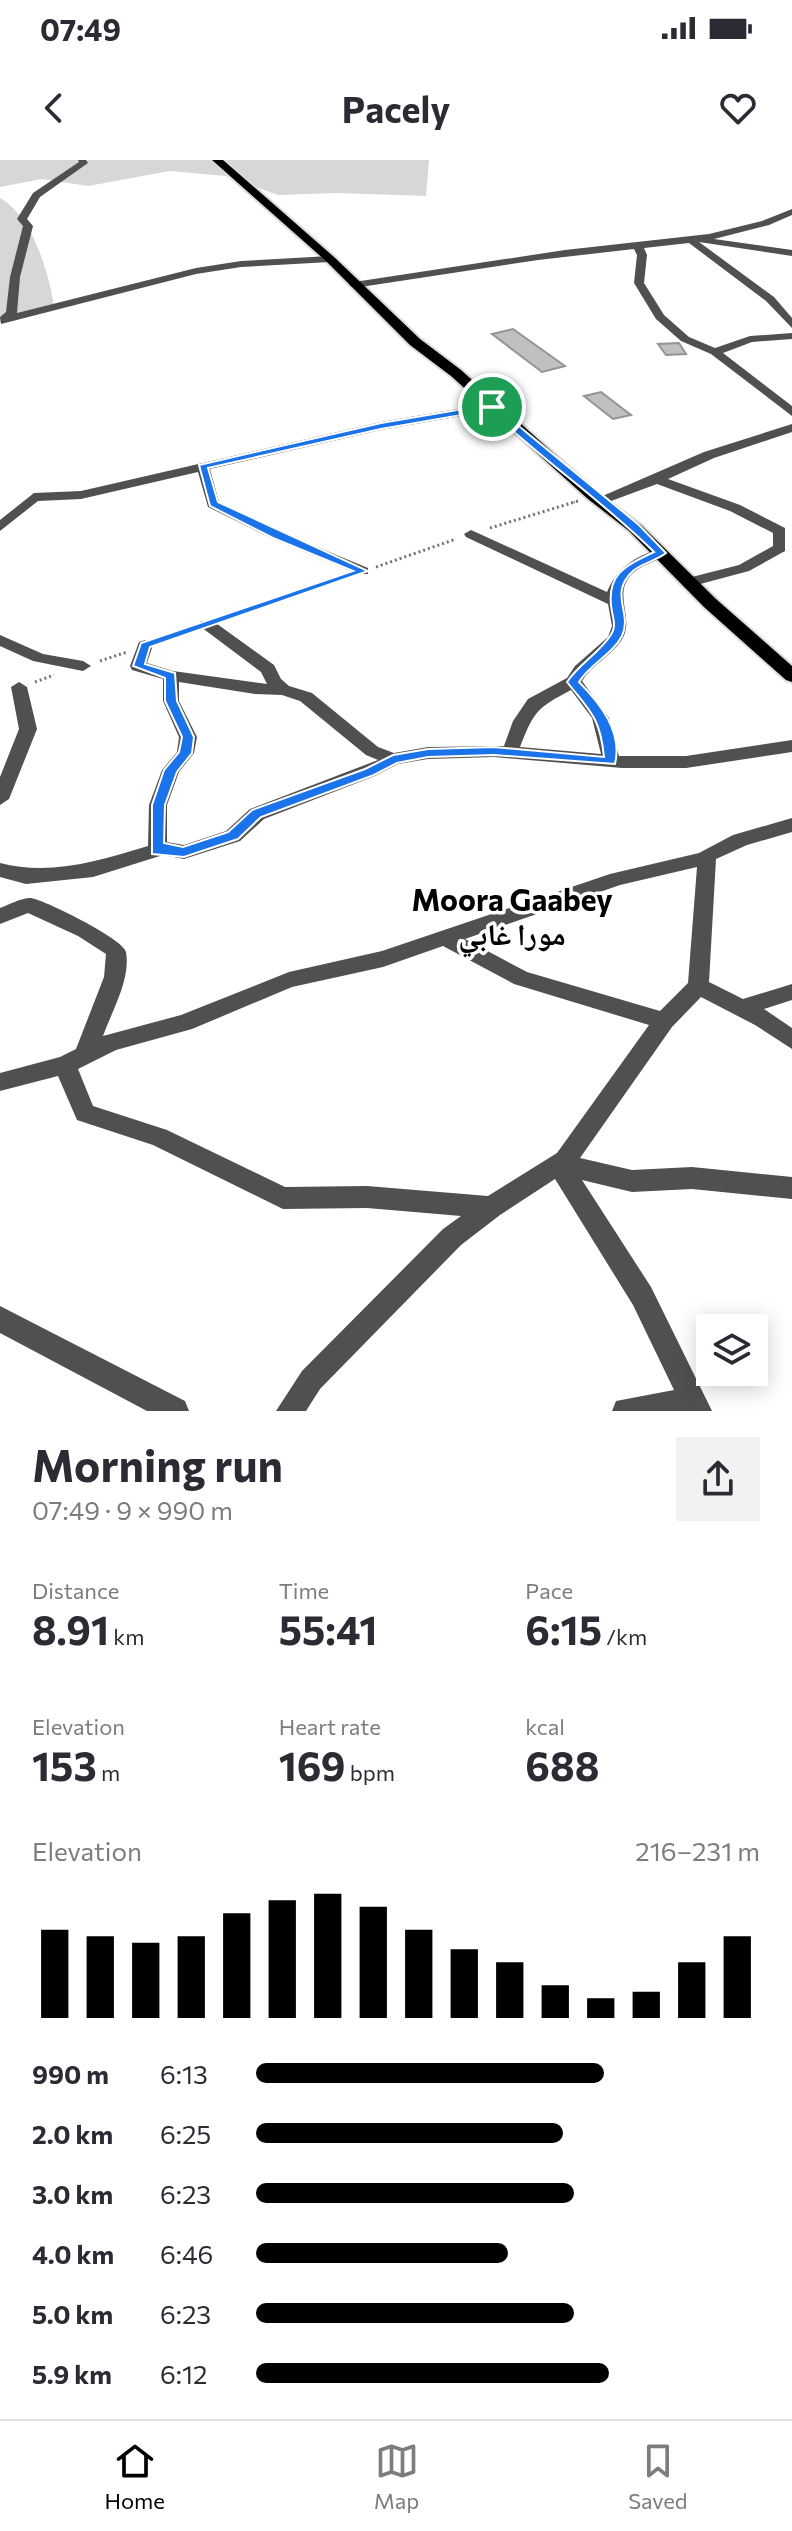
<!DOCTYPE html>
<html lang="en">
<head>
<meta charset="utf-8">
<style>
	body { margin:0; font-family:Commissioner,"Noto Naskh Arabic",sans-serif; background:#f2f2f3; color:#2b2b33; height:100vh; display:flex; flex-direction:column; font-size:30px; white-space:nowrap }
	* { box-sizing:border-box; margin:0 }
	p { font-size:26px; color:#7c7c81 }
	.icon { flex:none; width:44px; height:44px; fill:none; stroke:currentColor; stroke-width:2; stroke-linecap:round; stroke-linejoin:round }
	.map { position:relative; height:1251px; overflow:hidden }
	.sheet { display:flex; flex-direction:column; background:#fff; flex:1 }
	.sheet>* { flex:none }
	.buttons { position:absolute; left:696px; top:1154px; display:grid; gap:16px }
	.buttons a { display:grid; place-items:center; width:72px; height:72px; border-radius:0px; background:#fff; box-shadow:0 4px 20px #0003; font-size:40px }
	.pin { position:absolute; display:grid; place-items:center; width:68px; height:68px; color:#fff; margin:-34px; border:4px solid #fff; border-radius:50%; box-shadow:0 2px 8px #0007 }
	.round { display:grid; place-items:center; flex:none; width:84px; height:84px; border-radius:0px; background:#f2f2f3 }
	.headline { display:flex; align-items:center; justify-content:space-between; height:136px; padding:0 32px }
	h1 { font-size:44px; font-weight:700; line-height:60px }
	.figures { display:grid; grid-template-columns:repeat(3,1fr); gap:12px; height:136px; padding:8px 32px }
	.figures div { display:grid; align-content:center }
	.figures b { font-size:40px; font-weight:700 }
	.figures small { font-size:22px; font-weight:400 }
	.figures p { font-size:22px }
	.chart { height:224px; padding:16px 32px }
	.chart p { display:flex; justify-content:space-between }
	.chart svg { width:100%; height:144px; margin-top:8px; stroke:#000; stroke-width:6 }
	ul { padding:0 32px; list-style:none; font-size:26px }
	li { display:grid; grid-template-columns:128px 96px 1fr; align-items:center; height:60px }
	li i { height:20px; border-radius:10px; background:#000 }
	.status { display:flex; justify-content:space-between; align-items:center; height:56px; padding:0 40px; background:#fff; direction:ltr }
	.status svg { height:22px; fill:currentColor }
	header { display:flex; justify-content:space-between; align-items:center; height:104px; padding:0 32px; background:#fff; font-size:36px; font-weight:700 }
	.dock { display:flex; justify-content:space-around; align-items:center; height:112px; border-top:2px solid #e1e1e2; background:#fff; font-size:22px; color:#7c7c81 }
	.dock a { display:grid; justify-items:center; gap:4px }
	.dock .selected { color:#000 }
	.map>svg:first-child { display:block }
	.green { fill:#d7d7d7 }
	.building { fill:#c0c0c0; stroke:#949494; stroke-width:2 }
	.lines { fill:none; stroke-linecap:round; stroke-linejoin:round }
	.major-casing { stroke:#dbdbdb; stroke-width:4 }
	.path-far1 { stroke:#727272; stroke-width:2; stroke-dasharray:1 2; stroke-linecap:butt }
	.path { stroke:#727272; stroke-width:3; stroke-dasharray:2 3; stroke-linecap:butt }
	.minor { fill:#505050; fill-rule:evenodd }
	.major { fill:#000; fill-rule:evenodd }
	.route { fill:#1a73e8; stroke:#fff; stroke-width:2; fill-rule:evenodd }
	.labels { text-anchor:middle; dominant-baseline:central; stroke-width:7; stroke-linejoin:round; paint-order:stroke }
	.district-label { font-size:30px; font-weight:bold; fill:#000; stroke:#fff }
</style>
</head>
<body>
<div class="status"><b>07:49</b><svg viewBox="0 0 49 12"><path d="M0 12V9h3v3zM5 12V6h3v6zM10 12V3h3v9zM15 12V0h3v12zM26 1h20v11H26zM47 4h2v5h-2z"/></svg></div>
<header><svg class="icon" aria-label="back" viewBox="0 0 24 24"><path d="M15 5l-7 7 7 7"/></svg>Pacely<svg class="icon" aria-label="heart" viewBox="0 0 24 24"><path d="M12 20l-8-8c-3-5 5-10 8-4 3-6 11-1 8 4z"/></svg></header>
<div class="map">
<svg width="792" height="1251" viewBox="0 0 792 1251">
	<rect width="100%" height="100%" fill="#fff"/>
	<g class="green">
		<polygon points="0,0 429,0 426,36 338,33 278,35 226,16 170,11 88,26 42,19 0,27"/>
		<path d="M0,38C32,56 49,112 54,147L0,162Z"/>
	</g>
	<g class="building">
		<polygon points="513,169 565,206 542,212 492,174"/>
		<polygon points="679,183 686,194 666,195 658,184"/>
		<polygon points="601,232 631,255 613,259 584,236"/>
	</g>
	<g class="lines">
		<g class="major-casing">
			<polygon id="major" points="212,0 223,0 334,97 420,179 461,210 598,333 641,365 716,439 792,506 792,522 786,520 704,447 629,371 588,339 451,216 410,185 326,101"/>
		</g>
		<polyline class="path-far1" points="571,343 578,341"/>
		<g class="path">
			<polyline points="490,368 578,341"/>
			<polyline points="376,407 456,379"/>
			<polyline points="225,458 342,419"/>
			<polyline points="160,479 190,469"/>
			<polyline points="100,501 127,492"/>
			<polyline points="35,522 54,515"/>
		</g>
		<g class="minor">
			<polygon points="78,0 86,0 88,3 40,37 27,59 33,66 20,117 17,153 196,108 241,101 330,96 335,99 330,102 241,107 196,114 1,164 0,157 6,152 10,117 23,66 17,59 33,33 79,2"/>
			<polygon points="792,49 792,55 769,65 714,79 792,90 792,96 699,82 774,137 792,158 792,168 766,141 689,83 644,88 647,95 644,123 664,155 689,177 715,188 750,176 792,173 792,179 752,182 723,193 792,246 792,256 711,194 681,181 656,159 634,123 637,95 634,89 538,100 354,128 349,125 354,122 565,90 709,74 762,61"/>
			<polygon points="492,243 496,244 496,250 381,270 210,309 219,342 281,372 368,408 368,414 358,414 271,378 208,347 198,312 81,339 38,341 0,371 0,360 34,333 81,331 381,262"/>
			<polygon points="792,264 792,272 714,298 668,319 740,345 785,368 785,391 749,411 689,427 681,422 684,419 739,405 773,386 773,373 730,351 657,324 603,344 598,345 591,341 704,292"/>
			<path d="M471,370L607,432C617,408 635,396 660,389L667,393C657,403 640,404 630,416C613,437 636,460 621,481C611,496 592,505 582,521L609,558L619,596H686L792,580V592L686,608H622L494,597L428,599L398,604L375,616L264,659L240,681L184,699L163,695L93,717L26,724L0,717V703C50,716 99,701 148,686L149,645L162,610L177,592L179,577L163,541V519L132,510L130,506L139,482L145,480L153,485L147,503L173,511L267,524L261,512L201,467L199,464L201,461H213L274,505L281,519L289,526L312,533L378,587L394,593L428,587L504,586L513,561L528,539L567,518L575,506L608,477L612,466L608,444L466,377L464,374ZM179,522L255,534L282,535L300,541L366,595L378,600L250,649L226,671L184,685L167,682V645L179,612L194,593L197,577L179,541ZM571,530L592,558L601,594L520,587C534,551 537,548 571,530Z"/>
			<polygon points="0,475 43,494 83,501 91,506 83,511 33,501 0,486"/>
			<polygon points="19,522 27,527 37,569 9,639 0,645 0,617 19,569 11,527"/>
			<path d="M792,658V672L747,685L716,699L709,822L743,839L792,824V840L764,849L792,868V889L755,865L701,837L672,867L580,998L632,1010L692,1007L792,1017V1039L692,1029L632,1032L582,1020L651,1127L712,1251H612L616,1241L674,1230L633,1145L555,1019L500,1055L461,1085L320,1229L306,1251H276L302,1211L443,1069L461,1056L367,1048L283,1049L153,985L77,960L58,916L0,931V913L60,897L76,889L104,817L106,794L78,776L28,753L0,764V748C8,745 21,738 30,738C41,738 124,779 126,792C131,819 112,851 103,876L181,855L289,812L382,791L610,714L699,693L733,675ZM697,707L688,823L660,851L527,812L465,779L620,725ZM443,786L514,824L649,865L557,993L488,1036L367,1026L285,1027L167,970L93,946L78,909L116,890L192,869L292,827L383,807Z"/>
			<polygon points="0,1146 185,1241 189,1251 147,1251 0,1173"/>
		</g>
		<use href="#major" class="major"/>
	</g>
	<path class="route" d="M492,244L639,365L666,393C656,401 642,403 633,411C608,434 633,453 622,476C613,494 590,504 579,522C600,543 623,572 615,604L494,595L428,597L397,603L374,615L261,657L238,679L184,697L152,694V645L164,610L179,592L182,577L165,541V518L133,506L141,483L353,411L273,378L210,346L199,305L381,263ZM490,250C542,300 603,341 654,392C624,406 605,415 612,452C614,461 616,468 610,476C599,493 579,504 567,522C590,551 600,557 604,597L494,587L428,589L393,595L365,609L252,650L228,672L183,687L164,683L165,645L177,612L192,593L194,577L177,541L175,513L145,504L150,487L368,411L218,342L208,308L381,269Z"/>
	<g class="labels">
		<g class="district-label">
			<text x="512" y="738">Moora Gaabey<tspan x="512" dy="34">مورا غابي</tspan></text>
		</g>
	</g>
</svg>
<div class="buttons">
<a><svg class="icon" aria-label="layers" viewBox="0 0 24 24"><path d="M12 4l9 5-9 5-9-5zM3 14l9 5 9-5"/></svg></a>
</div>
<div class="pin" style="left:492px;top:247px;background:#1e9e55"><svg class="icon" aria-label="arrive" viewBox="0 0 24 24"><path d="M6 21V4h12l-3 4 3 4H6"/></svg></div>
</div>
<section class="sheet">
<div class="headline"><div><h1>Morning run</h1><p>07:49 · 9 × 990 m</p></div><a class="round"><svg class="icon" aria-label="share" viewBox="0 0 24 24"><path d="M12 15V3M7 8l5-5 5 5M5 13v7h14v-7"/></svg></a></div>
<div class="figures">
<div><p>Distance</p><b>8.91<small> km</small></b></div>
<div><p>Time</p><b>55:41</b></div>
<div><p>Pace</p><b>6:15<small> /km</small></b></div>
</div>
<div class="figures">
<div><p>Elevation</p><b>153<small> m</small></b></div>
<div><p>Heart rate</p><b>169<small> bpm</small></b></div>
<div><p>kcal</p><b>688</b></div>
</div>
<div class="chart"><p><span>Elevation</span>216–231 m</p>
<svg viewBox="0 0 160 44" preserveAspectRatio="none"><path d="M5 44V17M15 44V19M25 44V21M35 44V19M45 44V12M55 44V8M65 44V6M75 44V10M85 44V17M95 44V23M105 44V27M115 44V34M125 44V38M135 44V36M145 44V27M155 44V19"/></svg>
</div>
<ul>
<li><b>990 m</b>6:13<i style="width:69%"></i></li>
<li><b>2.0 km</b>6:25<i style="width:61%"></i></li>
<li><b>3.0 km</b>6:23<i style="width:63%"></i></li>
<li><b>4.0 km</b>6:46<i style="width:50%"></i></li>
<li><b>5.0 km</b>6:23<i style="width:63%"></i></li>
<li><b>5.9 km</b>6:12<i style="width:70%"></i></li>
</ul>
</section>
<nav class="dock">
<a class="selected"><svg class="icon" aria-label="home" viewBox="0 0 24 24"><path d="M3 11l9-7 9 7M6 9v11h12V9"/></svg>Home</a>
<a><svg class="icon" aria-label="map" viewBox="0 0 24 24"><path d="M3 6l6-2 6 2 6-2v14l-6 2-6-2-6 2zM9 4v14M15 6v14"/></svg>Map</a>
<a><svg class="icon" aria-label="saved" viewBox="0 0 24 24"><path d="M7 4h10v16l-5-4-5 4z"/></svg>Saved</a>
</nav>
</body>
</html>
